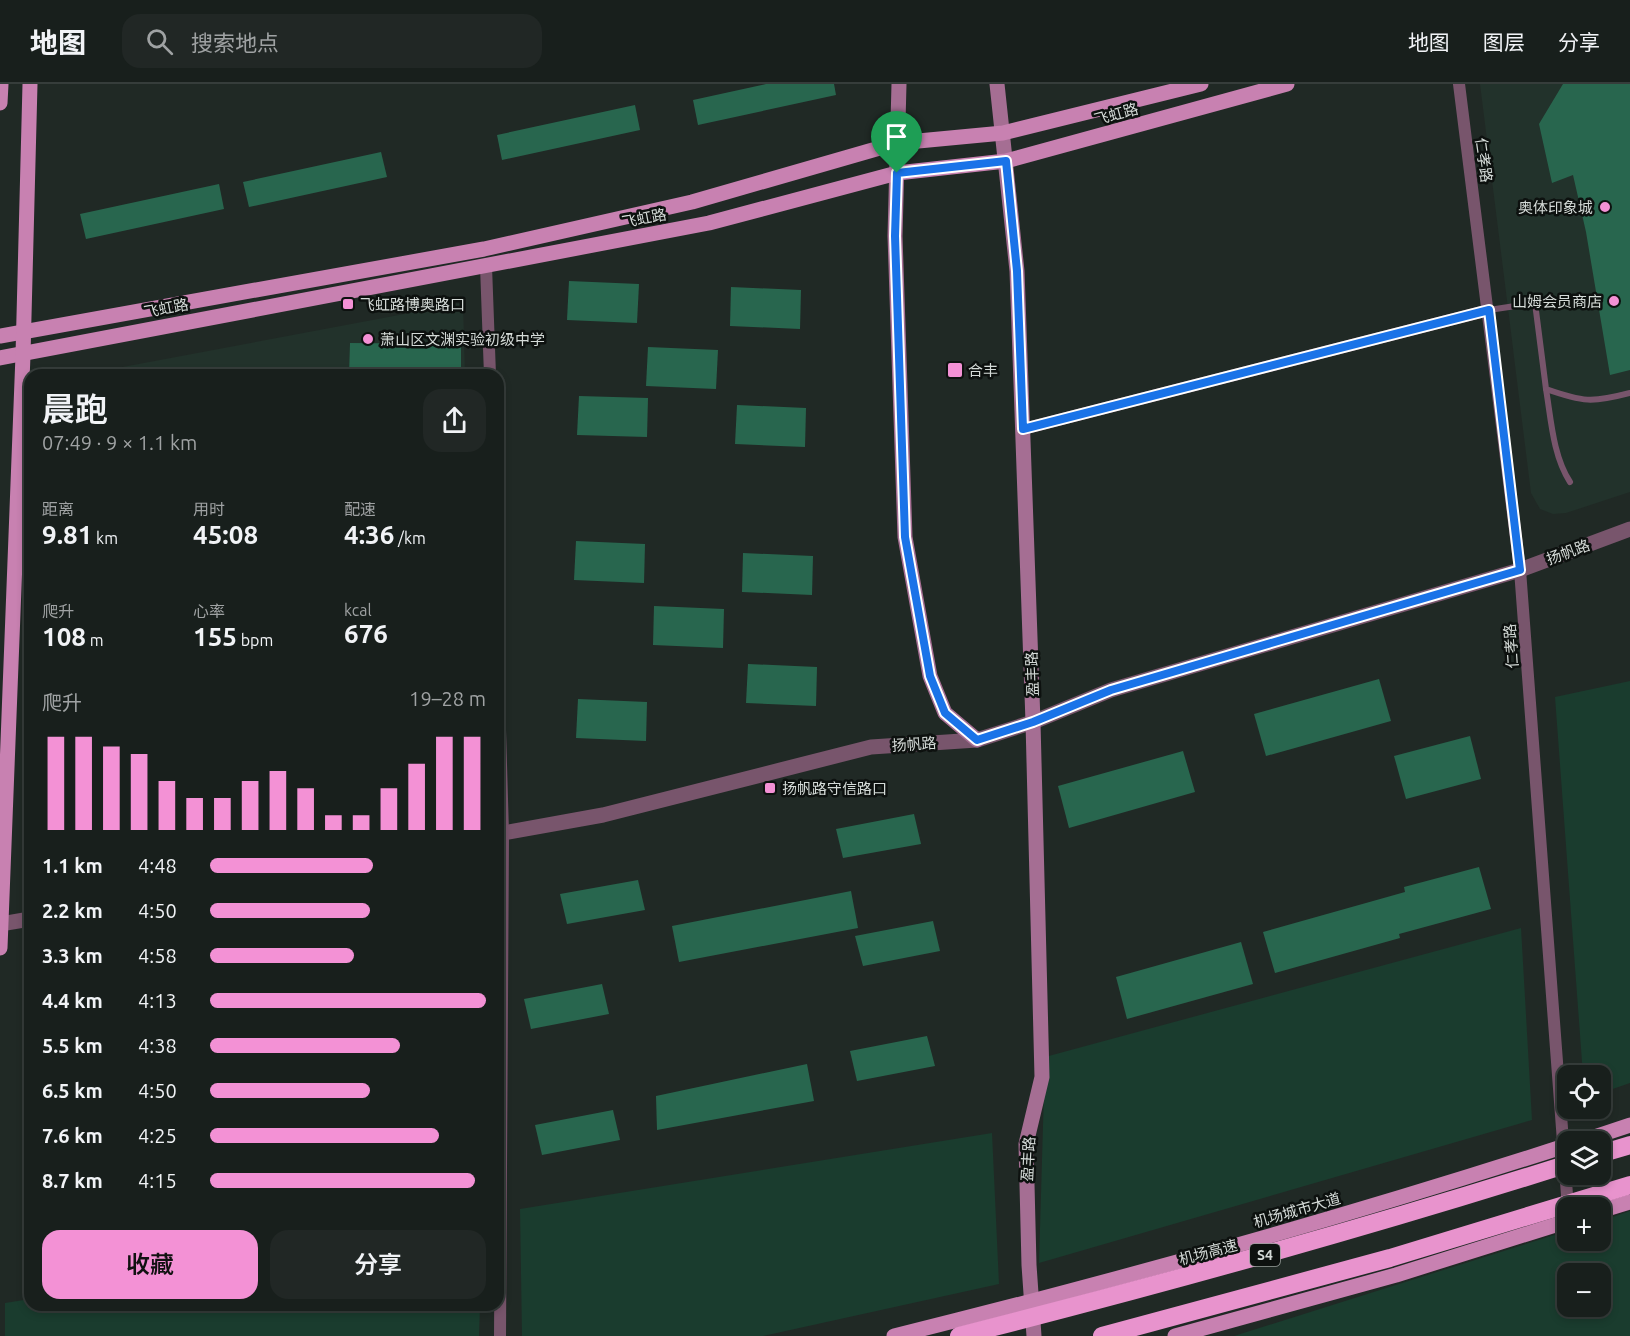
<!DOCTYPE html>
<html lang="zh">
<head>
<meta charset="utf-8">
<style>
	body { margin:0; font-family:Ubuntu,"Noto Sans SC",sans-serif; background:#212725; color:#f1f3f6; height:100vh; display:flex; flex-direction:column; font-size:22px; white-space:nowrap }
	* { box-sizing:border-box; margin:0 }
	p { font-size:20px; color:#9fa2a3 }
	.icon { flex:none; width:33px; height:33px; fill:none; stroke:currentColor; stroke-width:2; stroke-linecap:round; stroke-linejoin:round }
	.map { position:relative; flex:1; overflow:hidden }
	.sheet { position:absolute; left:24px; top:285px; width:480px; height:942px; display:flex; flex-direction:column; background:#181f1c; border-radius:18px; box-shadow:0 3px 9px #0003,0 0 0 2px #363d3b }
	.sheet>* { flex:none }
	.fabs { position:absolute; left:1557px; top:981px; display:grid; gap:12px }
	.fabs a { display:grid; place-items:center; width:54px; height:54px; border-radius:12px; background:#181f1c; box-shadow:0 3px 9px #0003,0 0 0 2px #363d3b; font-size:30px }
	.pin { position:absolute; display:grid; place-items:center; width:51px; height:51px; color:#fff; margin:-62px -26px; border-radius:50% 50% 50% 0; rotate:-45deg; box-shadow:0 0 6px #0007 }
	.pin .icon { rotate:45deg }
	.round { display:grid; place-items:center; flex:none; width:63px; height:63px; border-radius:18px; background:#212725 }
	.summary { display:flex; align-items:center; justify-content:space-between; height:102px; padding:0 18px }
	h1 { font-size:33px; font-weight:600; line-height:45px }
	.metrics { display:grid; grid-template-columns:repeat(3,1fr); gap:9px; height:102px; padding:6px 18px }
	.metrics div { display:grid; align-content:center }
	.metrics b { font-size:26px; font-weight:600 }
	.metrics small { font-size:16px; font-weight:400 }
	.metrics p { font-size:16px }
	.chart { height:168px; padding:12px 18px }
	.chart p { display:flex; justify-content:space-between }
	.chart svg { width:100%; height:108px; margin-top:6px; stroke:#f391d5; stroke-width:6 }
	.cta { display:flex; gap:12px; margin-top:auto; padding:12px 18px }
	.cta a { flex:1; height:69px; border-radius:18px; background:#f391d5; color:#111; font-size:24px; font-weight:600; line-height:69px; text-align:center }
	.cta a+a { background:#212725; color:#f1f3f6 }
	ul { padding:0 18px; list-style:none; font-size:20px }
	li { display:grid; grid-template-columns:96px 72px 1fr; align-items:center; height:45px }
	li i { height:15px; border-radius:8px; background:#f391d5 }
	header { display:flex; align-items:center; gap:36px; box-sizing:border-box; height:84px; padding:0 30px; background:#181f1c; border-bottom:2px solid #363d3b }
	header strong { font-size:28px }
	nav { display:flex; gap:33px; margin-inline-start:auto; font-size:21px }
	.search { width:420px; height:54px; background:#212725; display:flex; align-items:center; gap:15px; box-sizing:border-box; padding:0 21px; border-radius:18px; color:#9fa2a3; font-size:22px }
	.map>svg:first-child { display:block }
	.built { fill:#22322b }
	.green { fill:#1a3c2e; fill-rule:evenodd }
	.building { fill:#28664e }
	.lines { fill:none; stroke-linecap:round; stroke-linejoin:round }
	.service { stroke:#78556c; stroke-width:6 }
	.minor { stroke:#78556c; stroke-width:12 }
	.tertiary { stroke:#78556c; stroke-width:15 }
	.secondary { stroke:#a56e93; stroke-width:15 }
	.primary { stroke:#c881b1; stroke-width:15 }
	.motorway { stroke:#e893cd; stroke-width:18 }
	.route-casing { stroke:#fff; stroke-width:12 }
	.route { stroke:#1a73e8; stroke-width:8 }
	.poi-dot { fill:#f391d5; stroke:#0d110f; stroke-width:2 }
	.labels { text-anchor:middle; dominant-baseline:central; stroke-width:5; stroke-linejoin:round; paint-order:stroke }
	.shield { fill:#0d110f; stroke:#989e9b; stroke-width:1.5 }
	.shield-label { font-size:14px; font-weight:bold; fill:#d4dad7 }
	.street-label { font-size:15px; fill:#d4dad7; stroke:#0d110f }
	.poi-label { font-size:15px; fill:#d4dad7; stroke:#0d110f; text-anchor:start }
</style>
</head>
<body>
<header>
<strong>地图</strong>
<div class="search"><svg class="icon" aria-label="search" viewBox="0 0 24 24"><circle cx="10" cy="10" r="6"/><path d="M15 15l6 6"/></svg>搜索地点</div>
<nav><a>地图</a><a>图层</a><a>分享</a></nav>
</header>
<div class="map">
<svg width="1630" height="1252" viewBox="0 0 1630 1252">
	<rect width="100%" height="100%" fill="#202925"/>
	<g class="built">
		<polygon points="1480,0 1630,0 1630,408 1566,429 1553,430 1540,425 1531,409"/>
		<polygon points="463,219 465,291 80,291"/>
	</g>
	<g class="green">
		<polygon points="1630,597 1630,999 1601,1009 1600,992 1583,991 1555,613"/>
		<polygon points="1521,844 1532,1036 1039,1179 1045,973"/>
		<polygon points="992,1049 999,1200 763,1252 522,1252 520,1125"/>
		<path d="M1630,1127V1252H1234L1567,1147L1568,1156H1600L1601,1137ZM1568,1190H1600V1222H1568Z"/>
		<polygon points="30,1215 30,1221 480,1221 479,1252 5,1252 5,1219"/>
	</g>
	<g class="building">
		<polygon points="766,0 834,0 836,11 698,41 693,16"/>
		<polygon points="1563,0 1630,0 1630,286 1610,291 1586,148 1573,91 1552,99 1539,40"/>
		<polygon points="635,21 640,46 502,76 497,51"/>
		<polygon points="381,68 387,93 249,123 243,98"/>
		<polygon points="219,100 224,125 86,155 80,130"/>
		<polygon points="569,197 639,200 637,239 567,236"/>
		<polygon points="731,203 801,206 800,245 730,242"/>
		<polygon points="350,259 461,260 461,291 349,291"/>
		<polygon points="648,263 718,266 716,305 646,302"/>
		<polygon points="579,312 648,314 647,353 577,351"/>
		<polygon points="737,321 806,324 805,363 735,360"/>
		<polygon points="576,457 645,460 644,499 574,496"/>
		<polygon points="743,469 813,472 812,511 742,508"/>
		<polygon points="654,522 724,525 723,564 653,561"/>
		<polygon points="748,580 817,583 816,622 746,619"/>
		<polygon points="1379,595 1391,637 1266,672 1254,630"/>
		<polygon points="578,615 647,618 646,657 576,654"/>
		<polygon points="1470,652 1481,695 1406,715 1394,672"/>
		<polygon points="1183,667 1195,708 1069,744 1058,702"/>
		<polygon points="914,730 921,760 843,774 836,745"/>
		<polygon points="1479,783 1491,825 1399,850 1400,854 1275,889 1263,848 1405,808 1404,803"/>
		<polygon points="638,796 645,826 567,840 560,810"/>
		<polygon points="851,807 858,844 679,878 672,842"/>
		<polygon points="933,837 940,867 863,882 855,852"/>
		<polygon points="1241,858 1253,900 1127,935 1116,893"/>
		<polygon points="602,900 609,930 531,945 524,915"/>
		<polygon points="927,952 935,982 857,997 850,967"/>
		<polygon points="807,980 814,1017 657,1046 656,1012"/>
		<polygon points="613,1026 620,1056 542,1071 535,1041"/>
	</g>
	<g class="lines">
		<g class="service">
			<path d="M1489,226L1535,219L1546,305C1583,318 1592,319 1630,309"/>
			<path d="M1546,305C1551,335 1553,372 1570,398"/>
		</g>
		<g class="minor">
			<polyline points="1459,0 1520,486 1568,1124"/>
			<polyline points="486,182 490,291"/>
			<polyline points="1023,345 1489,226"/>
			<polyline points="498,577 503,749 500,1252"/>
		</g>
		<g class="tertiary">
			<polyline points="498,750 603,731 871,663 977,656 1033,638 1111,606 1520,486 1630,445"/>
			<polyline points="0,840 30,835"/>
		</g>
		<g class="secondary">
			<polyline points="899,0 895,152 905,453 930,592 945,629 977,656"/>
			<polyline points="997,0 1017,187 1033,638 1042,993 1026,1060 1029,1181 1034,1252"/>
		</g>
		<g class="primary">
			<polyline points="0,19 1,0"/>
			<polyline points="0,252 484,165 692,118 897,59 1003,49 1201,0"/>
			<polyline points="0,274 709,139 897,89 1006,77 1287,0"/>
			<polyline points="0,864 23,271 30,0"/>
			<polyline points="1579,1058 1630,1041"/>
			<polyline points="1600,1127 1630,1118"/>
			<path d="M894,1252C1121,1196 1345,1133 1568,1061"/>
			<polyline points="1175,1252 1396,1191 1568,1137"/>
		</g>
		<g class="motorway">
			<polyline points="1600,1070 1630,1061"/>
			<path d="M959,1252C1164,1200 1366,1144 1568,1080"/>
			<polyline points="1102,1252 1390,1174 1630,1101"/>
		</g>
	</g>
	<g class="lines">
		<g class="route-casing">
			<polygon id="route" points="1006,77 1017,187 1023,345 1489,226 1520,486 1111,606 1033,638 977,656 945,629 930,592 905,453 895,152 897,89"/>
		</g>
		<use href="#route" class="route"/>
	</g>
	<g class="poi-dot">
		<circle cx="1605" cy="123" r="6"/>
		<circle cx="1614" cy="217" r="6"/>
		<rect x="342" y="214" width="12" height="12" rx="3"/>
		<circle cx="368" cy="255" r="6"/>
		<rect x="947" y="278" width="16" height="16" rx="3"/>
		<rect x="764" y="698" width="12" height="12" rx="3"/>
	</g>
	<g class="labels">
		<rect class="shield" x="1250" y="1160" width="30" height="22" rx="4.5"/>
		<g class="shield-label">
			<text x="1265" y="1171">S4</text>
		</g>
		<g class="street-label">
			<text transform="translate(1116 30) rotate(-15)">飞虹路</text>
			<text transform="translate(1484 76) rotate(82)">仁孝路</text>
			<text transform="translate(644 134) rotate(-11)">飞虹路</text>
			<text transform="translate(166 224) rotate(-11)">飞虹路</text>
			<text transform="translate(1568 468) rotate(-20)">扬帆路</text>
			<text transform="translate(1511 562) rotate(-94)">仁孝路</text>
			<text transform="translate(1032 590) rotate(-92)">盈丰路</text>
			<text transform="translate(914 660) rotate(-4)">扬帆路</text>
			<text transform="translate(1028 1075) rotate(-87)">盈丰路</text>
			<text transform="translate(1297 1126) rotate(-16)">机场城市大道</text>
			<text transform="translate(1208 1168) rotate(-15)">机场高速</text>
		</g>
		<g class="poi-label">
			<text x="1593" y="123" text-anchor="end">奥体印象城</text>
			<text x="1602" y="217" text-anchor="end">山姆会员商店</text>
			<text x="360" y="220">飞虹路博奥路口</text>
			<text x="380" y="255">萧山区文渊实验初级中学</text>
			<text x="968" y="286">合丰</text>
			<text x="782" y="704">扬帆路守信路口</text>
		</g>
	</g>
</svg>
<div class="fabs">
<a><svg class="icon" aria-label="locate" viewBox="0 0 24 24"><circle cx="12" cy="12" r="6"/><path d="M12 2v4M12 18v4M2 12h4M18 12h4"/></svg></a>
<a><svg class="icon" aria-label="layers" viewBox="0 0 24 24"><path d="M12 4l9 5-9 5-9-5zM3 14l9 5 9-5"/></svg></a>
<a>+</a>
<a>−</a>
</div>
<div class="pin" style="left:897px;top:89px;background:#1e9e55"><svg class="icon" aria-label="arrive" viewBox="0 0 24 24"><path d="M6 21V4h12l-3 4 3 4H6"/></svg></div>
<section class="sheet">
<div class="summary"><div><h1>晨跑</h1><p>07:49 · 9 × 1.1 km</p></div><a class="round"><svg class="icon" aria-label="share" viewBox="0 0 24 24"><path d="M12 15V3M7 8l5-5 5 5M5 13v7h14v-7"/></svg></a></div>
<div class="metrics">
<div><p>距离</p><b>9.81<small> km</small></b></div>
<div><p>用时</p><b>45:08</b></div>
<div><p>配速</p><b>4:36<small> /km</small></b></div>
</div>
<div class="metrics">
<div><p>爬升</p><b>108<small> m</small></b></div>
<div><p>心率</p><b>155<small> bpm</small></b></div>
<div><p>kcal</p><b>676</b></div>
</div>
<div class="chart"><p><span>爬升</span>19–28 m</p>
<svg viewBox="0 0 160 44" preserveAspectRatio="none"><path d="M5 44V6M15 44V6M25 44V10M35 44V13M45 44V24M55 44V31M65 44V31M75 44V24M85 44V20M95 44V27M105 44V38M115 44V38M125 44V27M135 44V17M145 44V6M155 44V6"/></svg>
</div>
<ul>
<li><b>1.1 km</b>4:48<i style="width:59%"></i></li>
<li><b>2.2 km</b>4:50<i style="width:58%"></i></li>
<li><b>3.3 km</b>4:58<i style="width:52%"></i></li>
<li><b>4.4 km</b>4:13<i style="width:100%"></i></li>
<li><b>5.5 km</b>4:38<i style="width:69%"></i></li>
<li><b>6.5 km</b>4:50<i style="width:58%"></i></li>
<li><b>7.6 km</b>4:25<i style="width:83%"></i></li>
<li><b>8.7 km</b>4:15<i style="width:96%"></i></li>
</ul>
<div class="cta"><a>收藏</a><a>分享</a></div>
</section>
</div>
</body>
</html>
